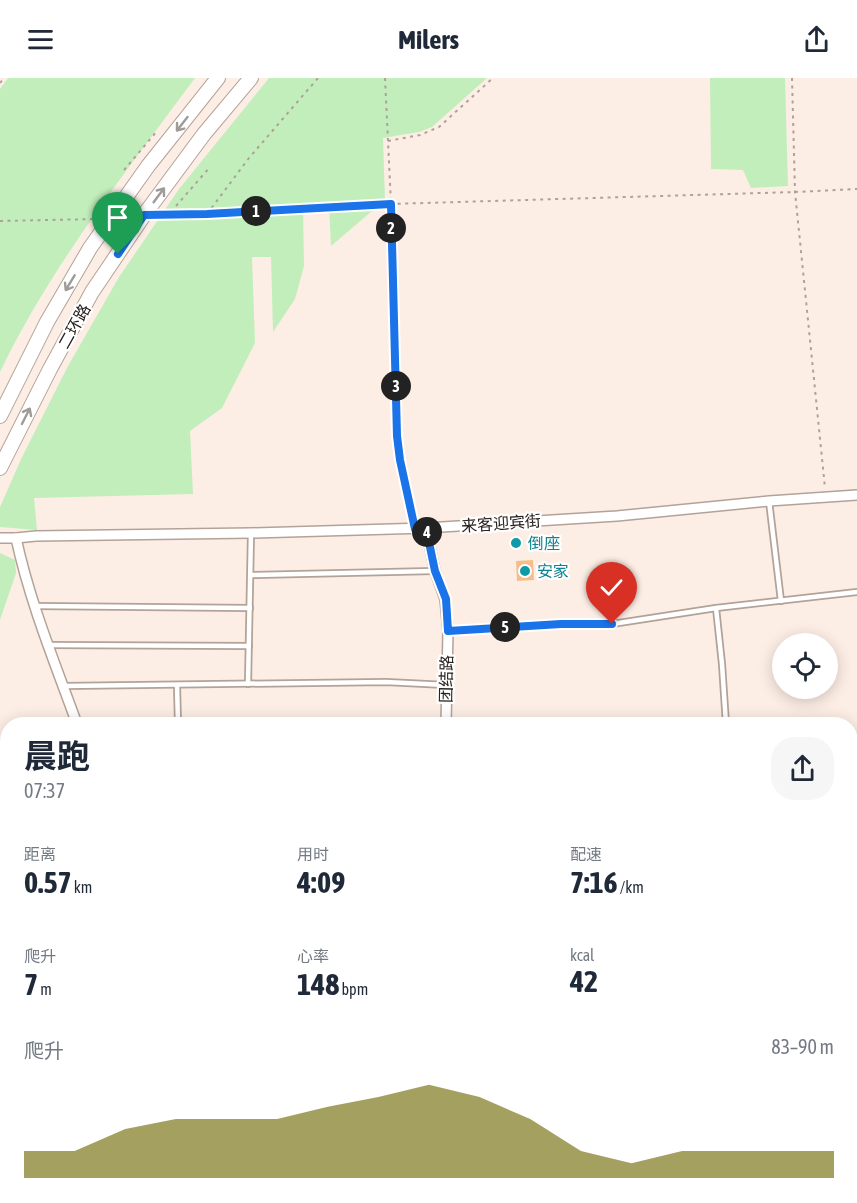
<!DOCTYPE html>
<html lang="zh">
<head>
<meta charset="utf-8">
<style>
	body { margin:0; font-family:"Asap Condensed","Noto Sans SC",sans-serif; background:#f6f6f7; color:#1f2937; height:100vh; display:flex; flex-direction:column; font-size:22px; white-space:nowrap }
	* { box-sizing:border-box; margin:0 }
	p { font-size:20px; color:#747a83 }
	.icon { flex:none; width:33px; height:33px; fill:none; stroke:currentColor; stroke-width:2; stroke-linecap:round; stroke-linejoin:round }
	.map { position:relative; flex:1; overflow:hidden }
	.panel { position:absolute; left:0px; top:639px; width:858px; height:486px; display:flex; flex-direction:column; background:#fff; border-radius:24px 24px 0 0; box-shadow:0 3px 15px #0003 }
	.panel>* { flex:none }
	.buttons { position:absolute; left:772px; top:555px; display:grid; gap:12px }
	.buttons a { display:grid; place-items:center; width:66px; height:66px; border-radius:50%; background:#fff; box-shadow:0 3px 15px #0003; font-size:30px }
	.pin { position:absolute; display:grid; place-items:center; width:51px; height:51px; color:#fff; margin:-62px -26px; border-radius:50% 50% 50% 0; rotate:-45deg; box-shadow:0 0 6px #0007 }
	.pin .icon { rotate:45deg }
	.km { position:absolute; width:30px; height:30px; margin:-15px; border-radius:50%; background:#222; color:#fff; font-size:16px; line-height:30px; text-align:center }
	.round { display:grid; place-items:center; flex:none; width:63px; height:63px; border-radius:24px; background:#f6f6f7 }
	.overview { display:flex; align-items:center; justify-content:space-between; height:102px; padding:0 24px }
	h1 { font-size:33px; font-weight:700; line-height:45px }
	.stats { display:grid; grid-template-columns:repeat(3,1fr); gap:9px; height:102px; padding:6px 24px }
	.stats div { display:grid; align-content:center }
	.stats b { font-size:30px; font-weight:700 }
	.stats small { font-size:16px; font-weight:400 }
	.stats p { font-size:16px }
	.chart { height:168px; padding:12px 24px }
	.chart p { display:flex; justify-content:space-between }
	.chart svg { width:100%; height:108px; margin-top:6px; fill:#7e791e; opacity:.7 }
	header { display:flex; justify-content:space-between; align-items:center; height:78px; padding:0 24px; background:#fff; font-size:27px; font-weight:700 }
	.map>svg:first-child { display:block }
	.green { fill:#c2eebb }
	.building { fill:#f4be8a }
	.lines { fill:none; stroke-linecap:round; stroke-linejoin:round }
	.service-casing { stroke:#b3a297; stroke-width:8 }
	.minor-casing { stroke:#b3a297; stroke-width:12 }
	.primary-casing { stroke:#b3a297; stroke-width:16 }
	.path { stroke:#ada199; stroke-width:2; stroke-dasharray:3 4.5; stroke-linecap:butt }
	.service { stroke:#fff; stroke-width:4.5 }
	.minor { stroke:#fff; stroke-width:9 }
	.primary { stroke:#fff; stroke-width:14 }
	.oneway { stroke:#9e9b99 }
	.route-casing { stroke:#fff; stroke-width:12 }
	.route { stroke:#1a73e8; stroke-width:8 }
	.culture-dot { fill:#0f9aa8; stroke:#fff; stroke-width:2 }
	.labels { text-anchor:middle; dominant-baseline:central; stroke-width:4.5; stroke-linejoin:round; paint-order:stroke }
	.street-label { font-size:16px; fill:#28211d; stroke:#fff }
	.culture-label { font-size:16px; fill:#0d838f; stroke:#fff; text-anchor:start }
</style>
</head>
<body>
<header><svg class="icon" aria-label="menu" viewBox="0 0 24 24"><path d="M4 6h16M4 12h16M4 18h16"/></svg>Milers<svg class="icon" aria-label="share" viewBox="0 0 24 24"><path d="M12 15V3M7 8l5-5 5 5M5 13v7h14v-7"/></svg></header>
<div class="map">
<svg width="857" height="1125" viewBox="0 0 857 1125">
	<rect width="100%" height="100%" fill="#fdeee5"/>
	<g class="green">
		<path d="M8,0H195C125,95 51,188 0,294V11Z"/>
		<polygon points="269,0 487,0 432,49 419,54 383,60 385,122 331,168 329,126 303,126 304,188 295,221 273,254 271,179 252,179 255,265 222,330 190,353 193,416 34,420 37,452 0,449 0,429 22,379 68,288 119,199 179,111"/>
		<polygon points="710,0 785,0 788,108 751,110 743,92 711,91"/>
		<polygon points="0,475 15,482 16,495 0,542"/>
		<polygon points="0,834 8,834 7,1014 0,1013"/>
	</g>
	<polygon class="building" points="533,482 534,502 517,503 516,483"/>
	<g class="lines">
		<g class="service-casing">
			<g id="service">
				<polyline points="769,423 781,523"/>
				<polyline points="251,497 434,493"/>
				<polyline points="34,528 250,530"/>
				<polyline points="716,530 722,586 726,646"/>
				<polyline points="448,553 561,546 612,546 716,530 857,514"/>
				<polyline points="47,567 249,568"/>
				<polyline points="248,606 251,455"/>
				<polyline points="177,607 178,646"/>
				<polyline points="63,608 386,604 446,607"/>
				<polyline points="1,827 8,828"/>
				<polyline points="850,844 857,844"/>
				<polyline points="850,918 857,919"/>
			</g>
		</g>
		<g class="minor-casing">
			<g id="minor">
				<polyline points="426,450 435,493 445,521 448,553 446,646"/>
				<polyline points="0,460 16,460 36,458 251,455 426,450 617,438 769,423 857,417"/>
				<path d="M16,460C30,525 55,585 77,646"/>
				<polyline points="850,690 857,690"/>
				<polyline points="0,778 8,778"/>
				<polyline points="850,966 857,967"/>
				<polyline points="0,1065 8,1066"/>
				<polyline points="324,1125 325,1118"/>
			</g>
		</g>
		<g class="primary-casing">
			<g id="primary">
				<polyline points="0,338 47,244 90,170 148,88 218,0"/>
				<polyline points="0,390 50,291 92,214 144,137 204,56 251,0"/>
			</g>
		</g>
		<g class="path">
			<polyline points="385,0 391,126 397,358 400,382 413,442"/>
			<polyline points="792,0 795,114 825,410"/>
			<polyline points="0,5 4,0"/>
			<polyline points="388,63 420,57 439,49 493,0"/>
			<polyline points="124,92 158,52"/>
			<polyline points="176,128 210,89"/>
			<polyline points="158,136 207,136 391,126 795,114 857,111"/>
			<polyline points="207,136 249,80 318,0"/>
			<polyline points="0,143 96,141"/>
			<polyline points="604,1118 604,1125"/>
		</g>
		<use href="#service" class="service"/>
		<use href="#minor" class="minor"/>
		<use href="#primary" class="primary"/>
	</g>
	<defs><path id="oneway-shaft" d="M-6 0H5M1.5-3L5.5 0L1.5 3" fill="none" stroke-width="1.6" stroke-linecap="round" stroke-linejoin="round" transform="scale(1.5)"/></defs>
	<g class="oneway">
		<use href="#oneway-shaft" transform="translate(182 46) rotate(128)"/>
		<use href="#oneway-shaft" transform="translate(159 117) rotate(-53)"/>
		<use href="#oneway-shaft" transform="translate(70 205) rotate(121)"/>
		<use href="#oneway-shaft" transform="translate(26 338) rotate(-63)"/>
	</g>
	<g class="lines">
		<g class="route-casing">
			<polyline id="route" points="118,176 144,137 207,136 391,126 397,358 400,382 415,451 426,450 435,493 446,521 448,553 561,546 612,546"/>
		</g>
		<use href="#route" class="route"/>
	</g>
	<g class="culture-dot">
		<circle cx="516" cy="465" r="6"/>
		<circle cx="525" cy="493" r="6"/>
	</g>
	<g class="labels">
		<g class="street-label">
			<text transform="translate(74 248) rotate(-61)">二环路</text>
			<text transform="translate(501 445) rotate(-4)">来客迎宾街</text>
			<text transform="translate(446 601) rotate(-89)">团结路</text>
		</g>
		<g class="culture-label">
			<text x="528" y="465">倒座</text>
			<text x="537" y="493">安家</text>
		</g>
	</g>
</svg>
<div class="buttons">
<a><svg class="icon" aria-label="locate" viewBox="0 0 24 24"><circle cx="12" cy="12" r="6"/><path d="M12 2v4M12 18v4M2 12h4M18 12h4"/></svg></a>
</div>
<div class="pin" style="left:118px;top:176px;background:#1e9e55"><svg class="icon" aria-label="arrive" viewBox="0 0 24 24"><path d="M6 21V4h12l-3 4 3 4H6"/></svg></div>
<div class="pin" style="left:612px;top:546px;background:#d93025"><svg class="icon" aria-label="check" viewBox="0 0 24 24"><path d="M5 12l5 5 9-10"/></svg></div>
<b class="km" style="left:256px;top:133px">1</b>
<b class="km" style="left:391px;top:150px">2</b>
<b class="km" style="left:396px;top:308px">3</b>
<b class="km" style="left:427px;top:454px">4</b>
<b class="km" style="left:505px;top:549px">5</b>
<section class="panel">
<div class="overview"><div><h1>晨跑</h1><p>07:37</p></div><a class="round"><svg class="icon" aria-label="share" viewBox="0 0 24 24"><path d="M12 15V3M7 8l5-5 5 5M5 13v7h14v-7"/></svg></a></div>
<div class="stats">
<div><p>距离</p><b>0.57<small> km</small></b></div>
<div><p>用时</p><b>4:09</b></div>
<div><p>配速</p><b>7:16<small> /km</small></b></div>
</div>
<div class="stats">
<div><p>爬升</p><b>7<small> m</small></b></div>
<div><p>心率</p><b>148<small> bpm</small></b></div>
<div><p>kcal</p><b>42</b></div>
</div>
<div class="chart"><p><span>爬升</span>83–90 m</p>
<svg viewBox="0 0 160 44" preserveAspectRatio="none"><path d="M0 44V33L10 33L20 24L30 20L40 20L50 20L60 15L70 11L80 6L90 11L100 20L110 33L120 38L130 33L140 33L150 33L160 33V44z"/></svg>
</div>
</section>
</div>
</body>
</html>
